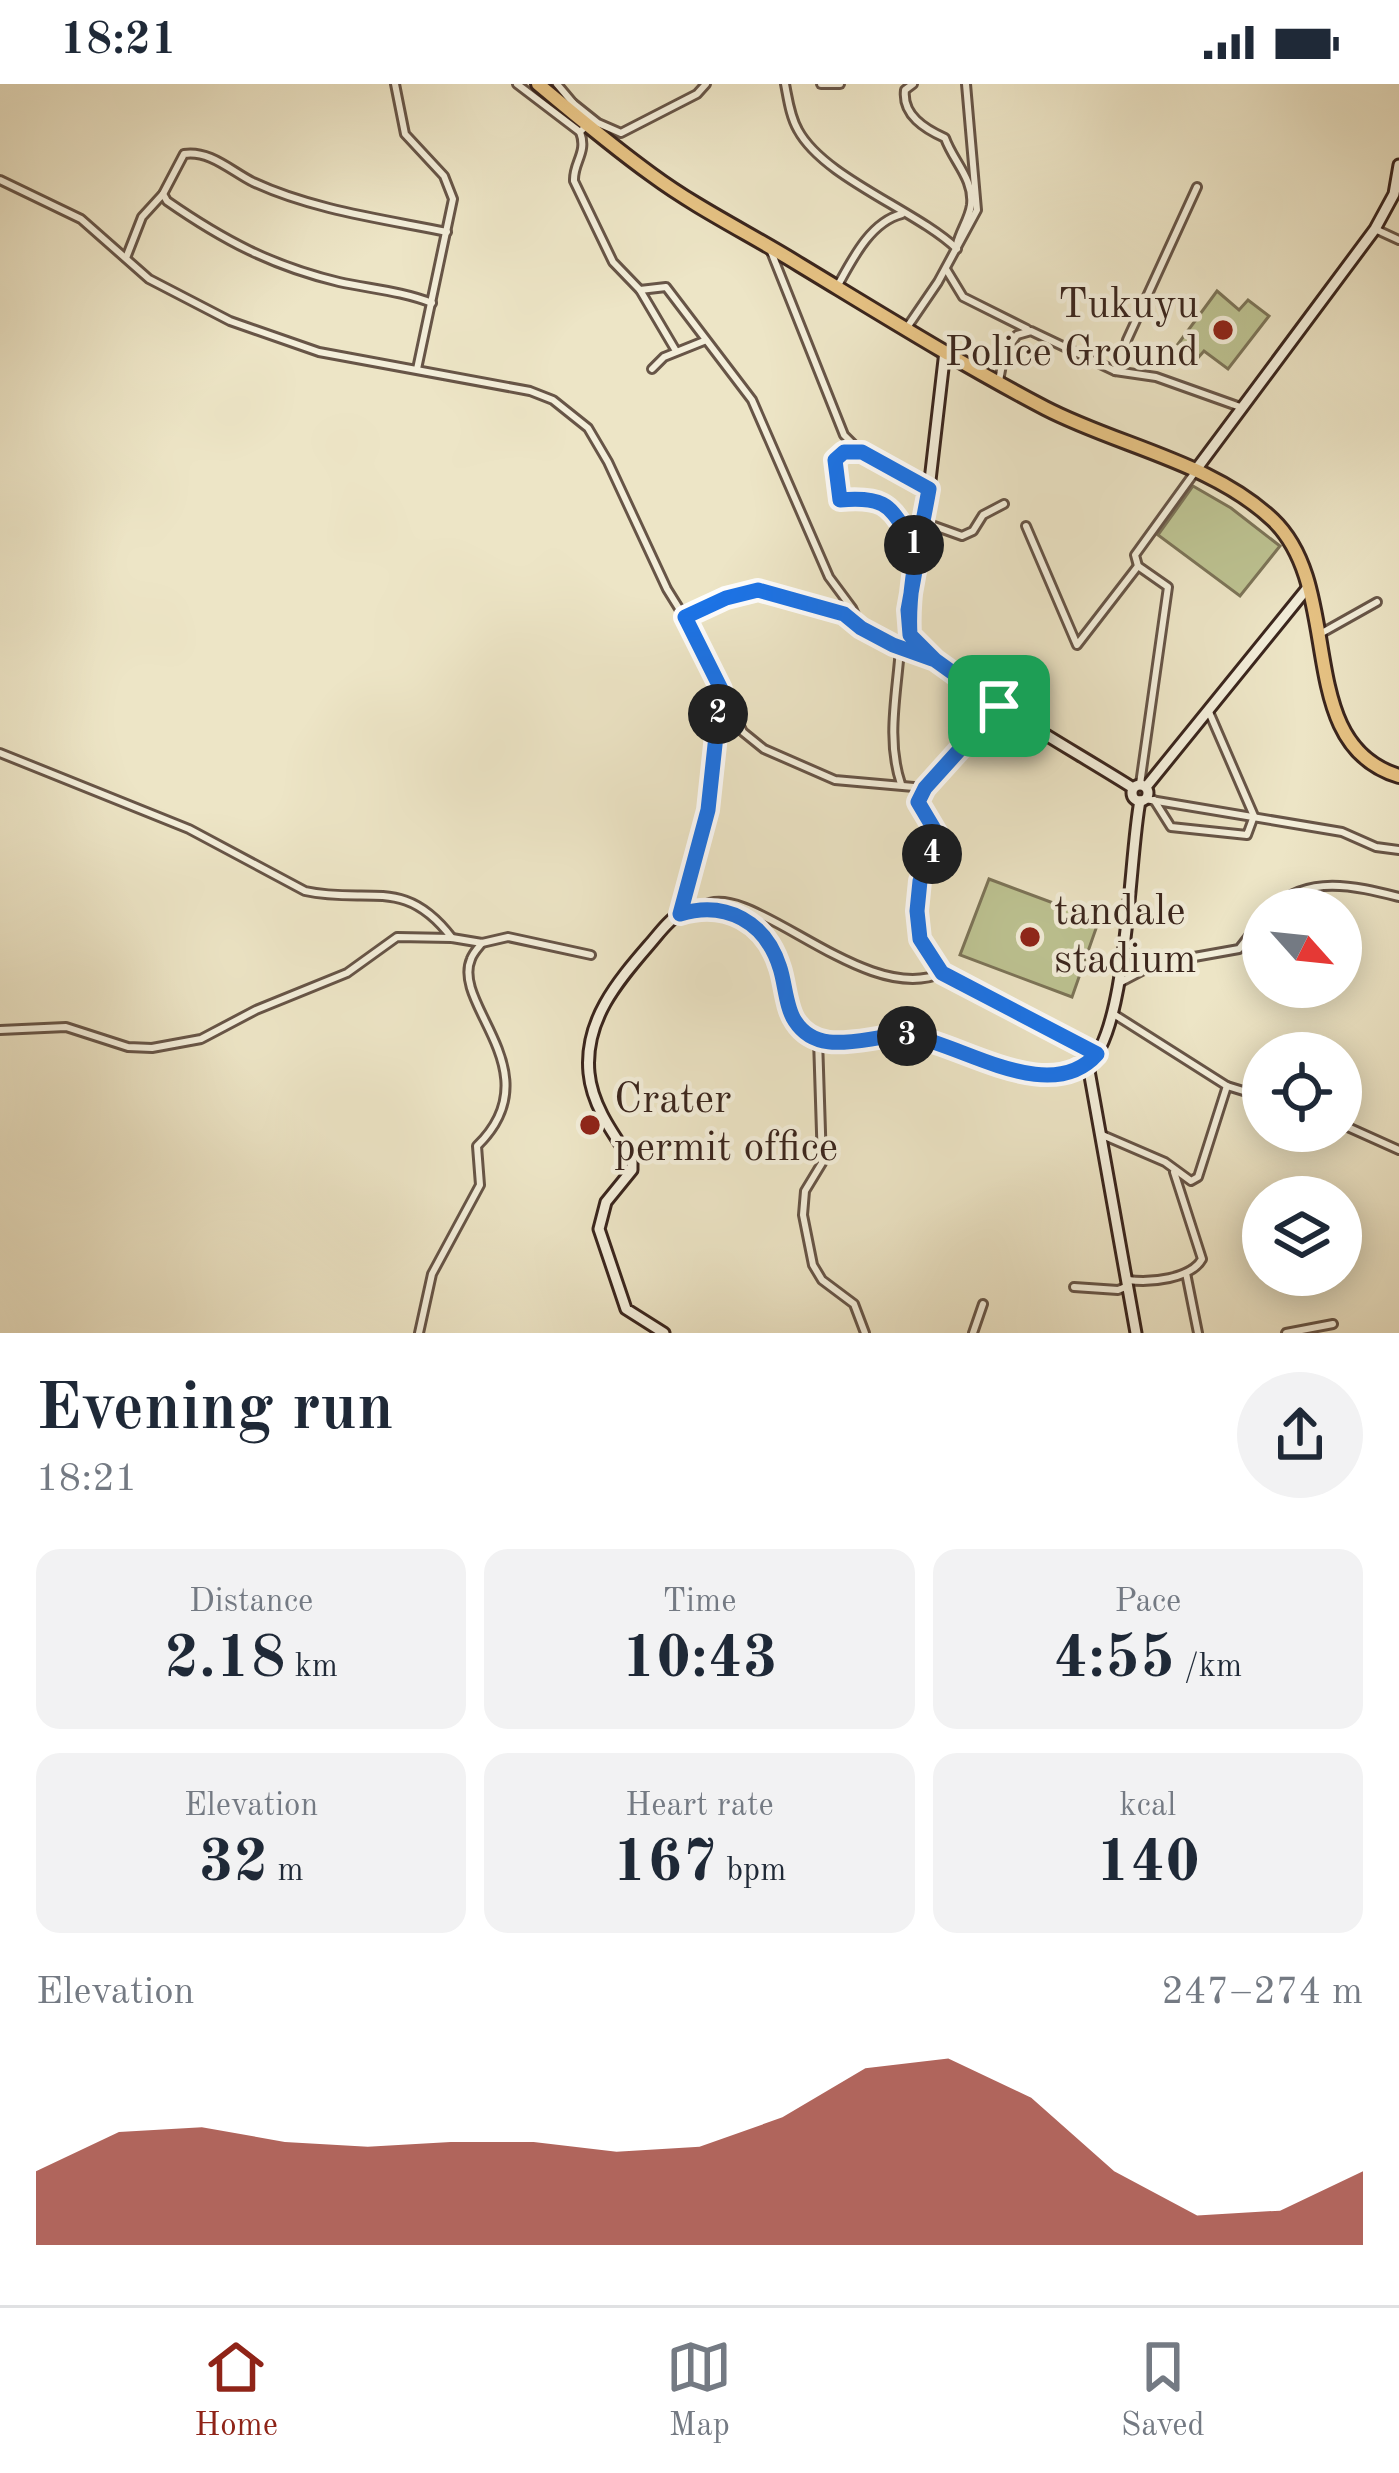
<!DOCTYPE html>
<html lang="en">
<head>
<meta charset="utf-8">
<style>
	body { margin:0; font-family:"Old Standard TT",serif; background:#f2f2f3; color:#1f2937; height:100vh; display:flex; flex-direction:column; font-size:45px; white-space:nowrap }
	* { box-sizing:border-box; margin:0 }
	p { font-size:39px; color:#747a83 }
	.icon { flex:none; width:66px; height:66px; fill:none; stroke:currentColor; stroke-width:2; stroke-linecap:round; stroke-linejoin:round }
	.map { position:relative; height:1249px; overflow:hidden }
	.details { display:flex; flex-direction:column; background:#fff; flex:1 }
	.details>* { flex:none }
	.needle { width:78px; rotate:117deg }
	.controls { position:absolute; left:1242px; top:804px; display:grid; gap:24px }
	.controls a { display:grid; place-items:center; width:120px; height:120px; border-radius:50%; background:#fff; box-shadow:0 6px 30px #0003; font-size:60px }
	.pin { position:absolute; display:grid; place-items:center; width:102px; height:102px; color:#fff; margin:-51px; border-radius:24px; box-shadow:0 6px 18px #0006 }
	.km { position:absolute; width:60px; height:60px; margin:-30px; border-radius:50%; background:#222; color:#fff; font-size:33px; line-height:60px; text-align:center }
	.round { display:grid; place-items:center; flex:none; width:126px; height:126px; border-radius:63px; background:#f2f2f3 }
	.headline { display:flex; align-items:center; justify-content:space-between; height:204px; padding:0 36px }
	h1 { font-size:66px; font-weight:600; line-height:90px }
	.stats { display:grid; grid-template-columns:repeat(3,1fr); gap:18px; height:204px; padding:12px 36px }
	.stats div { display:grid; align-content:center; border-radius:24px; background:#f2f2f3; text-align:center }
	.stats b { font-size:60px; font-weight:600 }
	.stats small { font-size:33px; font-weight:400 }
	.stats p { font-size:33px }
	.chart { height:336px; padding:24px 36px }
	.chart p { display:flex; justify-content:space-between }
	.chart svg { width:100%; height:216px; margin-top:12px; fill:#8f2418; opacity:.7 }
	.status { display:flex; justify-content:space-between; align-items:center; height:84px; padding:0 60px; background:#fff; direction:ltr }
	.status svg { height:33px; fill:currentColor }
	.tabs { display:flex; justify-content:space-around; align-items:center; height:168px; border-top:3px solid #e0e1e3; background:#fff; font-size:33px; color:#747a83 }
	.tabs a { display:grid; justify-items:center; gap:6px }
	.tabs .selected { color:#8f2418 }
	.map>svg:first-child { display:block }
	.green { fill:#bdc392; stroke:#7c7458; stroke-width:3 }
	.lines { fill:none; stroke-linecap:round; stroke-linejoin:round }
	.street-casing { stroke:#675547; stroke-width:12 }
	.secondary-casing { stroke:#3a251d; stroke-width:15 }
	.highway-casing { stroke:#3a251d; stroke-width:18 }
	.street { stroke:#f3eeda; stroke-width:6 }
	.secondary { stroke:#f3eeda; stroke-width:9 }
	.highway { stroke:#e6c283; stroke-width:12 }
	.route-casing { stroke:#fff; stroke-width:24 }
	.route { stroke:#1a73e8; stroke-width:15 }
	.poi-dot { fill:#8f2418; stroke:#f3eeda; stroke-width:4.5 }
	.labels { text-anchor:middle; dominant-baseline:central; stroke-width:9; stroke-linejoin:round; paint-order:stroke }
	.poi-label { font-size:42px; fill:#3a251d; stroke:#f3eeda; text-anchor:start }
</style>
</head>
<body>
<div class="status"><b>18:21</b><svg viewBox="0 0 49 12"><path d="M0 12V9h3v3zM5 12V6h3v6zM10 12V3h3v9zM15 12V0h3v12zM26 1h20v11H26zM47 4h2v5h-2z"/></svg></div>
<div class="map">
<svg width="1399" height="1249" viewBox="0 0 1399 1249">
	<rect width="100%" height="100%" fill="#ede5c6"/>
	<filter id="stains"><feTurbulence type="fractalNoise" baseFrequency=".00167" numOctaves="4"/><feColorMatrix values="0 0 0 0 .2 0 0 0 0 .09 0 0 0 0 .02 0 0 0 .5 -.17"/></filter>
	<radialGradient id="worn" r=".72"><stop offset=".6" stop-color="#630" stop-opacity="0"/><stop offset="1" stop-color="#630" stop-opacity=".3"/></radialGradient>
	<g class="green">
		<polygon points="1217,207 1239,226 1248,216 1269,232 1228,285 1204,267 1197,275 1178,260"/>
		<polygon points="1193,402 1231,424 1280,462 1240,512 1158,451"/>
		<polygon points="989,795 1099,836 1072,913 960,871"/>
	</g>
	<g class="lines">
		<g class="street-casing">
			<g id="street">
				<polyline points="395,0 405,50 444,92 453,115 417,285"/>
				<polyline points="517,0 580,48"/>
				<polyline points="557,0 573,19"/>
				<path d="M785,0C788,15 790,32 798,46C824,94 916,126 957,165"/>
				<polyline points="821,0 840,0"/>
				<path d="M913,0L905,6C902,31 925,45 945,54C953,77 974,95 971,121C969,135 960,147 957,160"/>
				<polyline points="570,22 573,19 598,39 621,49 697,10 706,0"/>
				<path d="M586,42L580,48C588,69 573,78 574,97L613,178L640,206L676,267"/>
				<polyline points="0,96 81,135 149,195 230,237 319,268 530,307 553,316 588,344 608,378 667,505 698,555 743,648 764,665 835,696 925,704"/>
				<path d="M163,110L167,117C223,156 272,182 339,198C371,205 401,207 432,219"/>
				<polyline points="1375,145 1399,156"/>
				<polyline points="770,165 844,351 861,368 929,405"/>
				<path d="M126,174L142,133L163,110L184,70C210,66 231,87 253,98C313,126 383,135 447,148"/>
				<polyline points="946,185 963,213 1027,245"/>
				<path d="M837,203C852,176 870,138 902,130"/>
				<polyline points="640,206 666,203 752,316 829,493 852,524 861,544"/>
				<polyline points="908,242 938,198 977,126 966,0"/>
				<polyline points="652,285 664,273 704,257"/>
				<polyline points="1115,287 1156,293 1243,324"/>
				<polyline points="999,297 1004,270 1017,251 1031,247 1115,287 1122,279 1127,256 1197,103"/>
				<path d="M858,368H844L834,377L840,416C895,411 890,429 919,465"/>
				<polyline points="923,438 962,452 973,447 983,431 1004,420"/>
				<polyline points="1026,442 1077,561 1138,482"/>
				<polyline points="684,533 726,514 757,506 845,530 861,544 893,561 930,574"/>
				<polyline points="1320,550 1377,518"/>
				<path d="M900,564C897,610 886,655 901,700"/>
				<polyline points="999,622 925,704 918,719 940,755 920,797 917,827 920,855 942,889 1095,970"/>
				<path d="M0,669L189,745L305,807C368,821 404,791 452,854"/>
				<polyline points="1140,700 1168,503 1138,482 1135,471 1195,388"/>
				<polyline points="1145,715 1342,748 1376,763 1399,766"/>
				<polyline points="1154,716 1171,743 1247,751 1254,732 1209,628"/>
				<path d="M703,822C749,793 864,924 942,889"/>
				<path d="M1272,825C1308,790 1355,802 1399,813"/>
				<polyline points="680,830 708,726 720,608"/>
				<polyline points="1121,898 1155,880 1239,865 1263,834"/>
				<polyline points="1112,929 1227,1002 1263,1013"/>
				<polyline points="0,946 66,943 128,963 152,964 201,955 256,926 347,889 397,853 452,854 482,859 508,853 591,871"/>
				<polyline points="818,955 822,1079 805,1107 803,1131 813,1181 822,1196 854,1220 865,1249"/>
				<polyline points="1341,1040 1399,1066"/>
				<polyline points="1100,1050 1165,1078 1191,1097 1198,1093 1227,1002"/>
				<polyline points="1186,1189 1198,1249"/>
				<path d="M1128,1196C1150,1199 1191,1195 1202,1175L1174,1088"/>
				<polyline points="1074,1203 1118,1206 1128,1202"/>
				<path d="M419,1249L432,1190L480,1101L477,1062C553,988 451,921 471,875C473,869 478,864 482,859"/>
				<polyline points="973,1249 983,1220"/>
				<polyline points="1286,1249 1333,1240"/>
			</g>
		</g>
		<g class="secondary-casing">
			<g id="secondary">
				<path d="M945,267L929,405L908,526L910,551C975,614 1057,656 1133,704"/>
				<polyline points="1195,387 1375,145 1394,110 1399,81"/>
				<circle cx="1140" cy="709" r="8"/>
				<polyline points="1146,703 1309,502"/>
				<polyline points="1088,981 1136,1249"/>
				<path d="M664,1249L626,1225L599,1145L606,1118L632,1086V1078C614,1051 592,1022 589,989C584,937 617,898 649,861C658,851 668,836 681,829C695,822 710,824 725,828C796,844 770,915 801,942C838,975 871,945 913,952C960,960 1044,1014 1087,981C1128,951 1129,771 1140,717"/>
			</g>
		</g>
		<g class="highway-casing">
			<path id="highway" d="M538,0C575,31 613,63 652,91C698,125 752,151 800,181C881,230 961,280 1045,324C1118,362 1212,378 1273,436C1346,506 1292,660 1399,692"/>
		</g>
		<use href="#street" class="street"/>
		<use href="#secondary" class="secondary"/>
		<use href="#highway" class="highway"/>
	</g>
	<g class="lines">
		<g class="route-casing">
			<path id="route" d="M999,622L935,576L910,551C907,502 921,452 929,405L862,368H844L835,376L840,416C895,411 890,429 919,465L908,526L910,551L935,576L893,561L861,544L844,530L758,506L726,514L685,533L721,605L708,726L680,830C726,816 766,838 780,884C785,899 786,924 795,937C822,979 878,945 916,953C969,965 1052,1021 1097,970L942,889L920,855L917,827L920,797L940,755L918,718L925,704L999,622"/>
		</g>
		<use href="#route" class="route"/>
	</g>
	<g class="poi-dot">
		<circle cx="1223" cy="246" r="12"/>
		<circle cx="1030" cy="853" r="12"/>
		<circle cx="590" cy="1041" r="12"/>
	</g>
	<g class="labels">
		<g class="poi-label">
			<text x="1199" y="222" text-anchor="end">Tukuyu<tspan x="1199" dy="48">Police Ground</tspan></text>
			<text x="1054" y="829">tandale<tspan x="1054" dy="48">stadium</tspan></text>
			<text x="614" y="1017">Crater<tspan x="614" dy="48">permit office</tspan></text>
		</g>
	</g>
	<rect width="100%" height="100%" filter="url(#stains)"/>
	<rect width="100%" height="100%" fill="url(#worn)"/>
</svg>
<div class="controls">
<a><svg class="needle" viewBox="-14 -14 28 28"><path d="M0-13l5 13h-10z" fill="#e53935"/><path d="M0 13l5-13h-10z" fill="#747a83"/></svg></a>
<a><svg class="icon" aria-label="locate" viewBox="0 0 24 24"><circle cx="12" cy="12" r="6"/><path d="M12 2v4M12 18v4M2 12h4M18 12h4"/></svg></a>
<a><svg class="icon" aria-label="layers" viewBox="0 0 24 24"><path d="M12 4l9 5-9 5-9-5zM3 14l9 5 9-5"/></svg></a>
</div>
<div class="pin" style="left:999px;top:622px;background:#1e9e55"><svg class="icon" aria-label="arrive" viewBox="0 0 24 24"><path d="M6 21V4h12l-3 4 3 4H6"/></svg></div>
<b class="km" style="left:914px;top:461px">1</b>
<b class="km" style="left:718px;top:630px">2</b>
<b class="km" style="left:907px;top:952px">3</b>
<b class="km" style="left:932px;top:770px">4</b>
</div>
<section class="details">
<div class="headline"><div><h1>Evening run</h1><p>18:21</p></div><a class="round"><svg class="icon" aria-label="share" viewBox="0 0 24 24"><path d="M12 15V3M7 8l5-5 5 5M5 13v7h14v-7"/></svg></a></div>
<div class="stats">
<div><p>Distance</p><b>2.18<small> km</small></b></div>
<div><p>Time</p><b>10:43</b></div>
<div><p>Pace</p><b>4:55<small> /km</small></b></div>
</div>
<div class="stats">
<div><p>Elevation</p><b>32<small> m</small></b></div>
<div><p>Heart rate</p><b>167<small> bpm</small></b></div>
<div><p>kcal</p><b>140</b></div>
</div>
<div class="chart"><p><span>Elevation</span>247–274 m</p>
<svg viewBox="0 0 160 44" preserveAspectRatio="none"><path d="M0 44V29L10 21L20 20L30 23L40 24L50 23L60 23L70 25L80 24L90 18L100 8L110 6L120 14L130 29L140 38L150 37L160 29V44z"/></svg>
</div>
</section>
<nav class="tabs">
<a class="selected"><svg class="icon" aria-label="home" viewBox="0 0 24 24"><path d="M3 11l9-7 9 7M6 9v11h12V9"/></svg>Home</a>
<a><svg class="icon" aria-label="map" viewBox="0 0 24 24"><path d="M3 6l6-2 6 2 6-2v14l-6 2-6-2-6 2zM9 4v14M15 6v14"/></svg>Map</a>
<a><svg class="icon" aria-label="saved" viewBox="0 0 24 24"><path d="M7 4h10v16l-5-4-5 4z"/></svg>Saved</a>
</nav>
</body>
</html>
